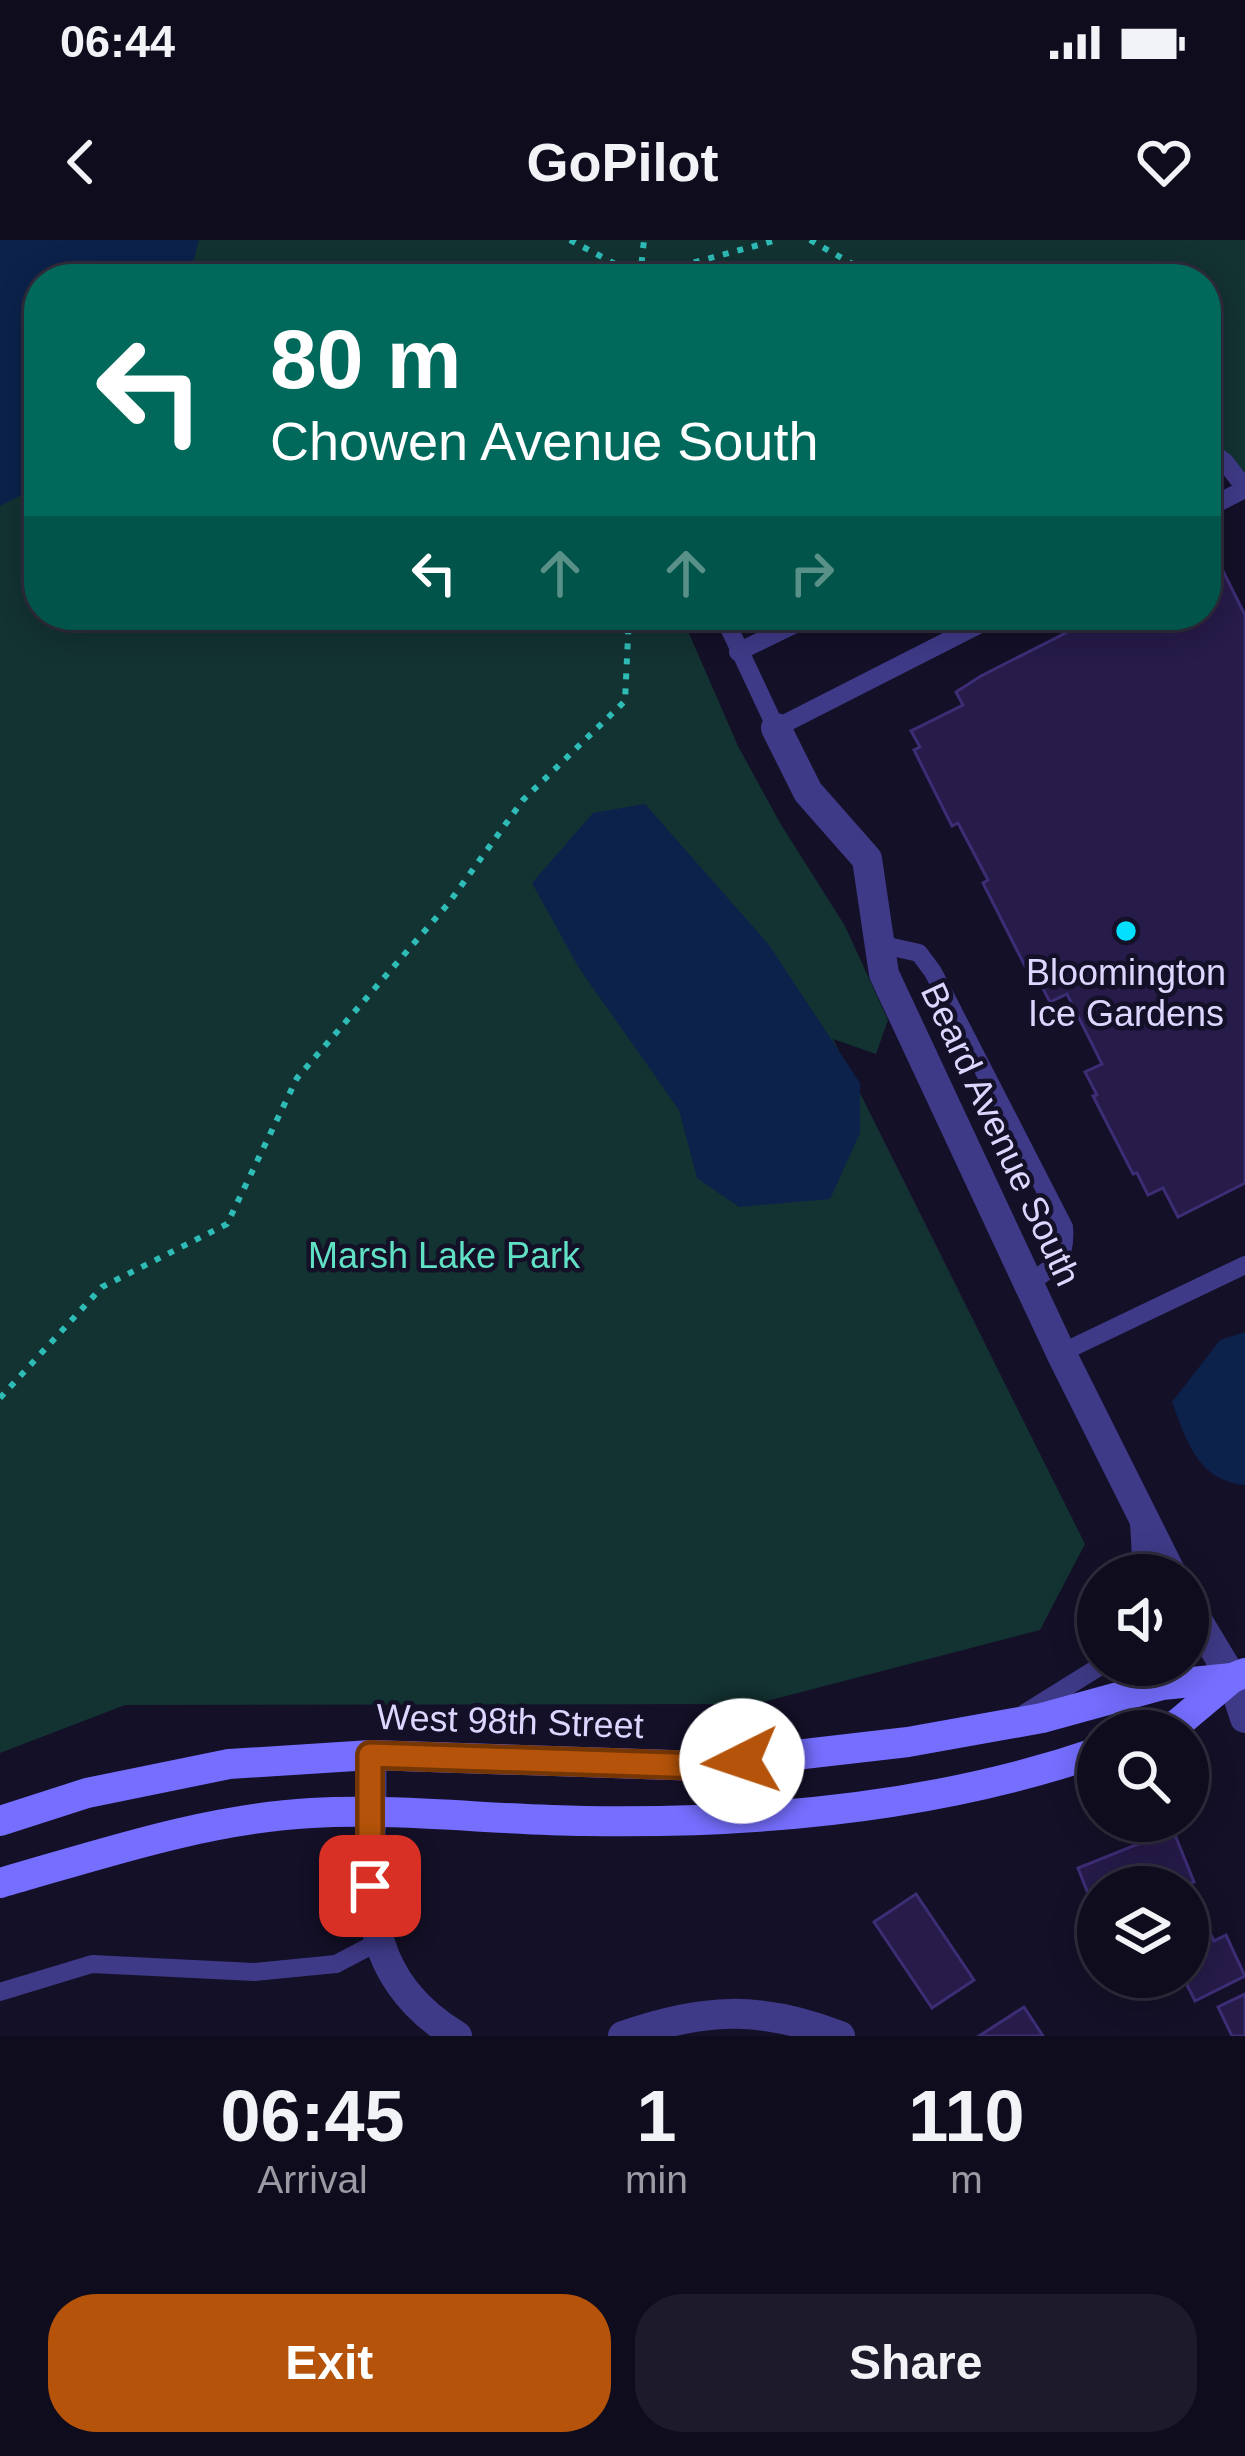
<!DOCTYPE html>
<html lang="en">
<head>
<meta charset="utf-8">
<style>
	body { margin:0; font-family:Arial,sans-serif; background:#1d1a2b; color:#f1f3f6; height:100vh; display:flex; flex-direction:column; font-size:45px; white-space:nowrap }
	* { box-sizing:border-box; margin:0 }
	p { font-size:39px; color:#9b9ba4 }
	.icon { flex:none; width:66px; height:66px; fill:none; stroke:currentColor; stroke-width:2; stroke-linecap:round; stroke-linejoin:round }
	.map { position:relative; height:1796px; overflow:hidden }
	.sheet { display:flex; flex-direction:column; background:#0f0c1e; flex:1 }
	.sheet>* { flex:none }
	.guide { position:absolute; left:24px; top:24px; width:1197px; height:366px; border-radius:48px; box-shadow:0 6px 30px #0003,0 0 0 3px #2f2c3c; background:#00695c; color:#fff; overflow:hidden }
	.controls { position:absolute; left:1077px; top:1314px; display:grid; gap:24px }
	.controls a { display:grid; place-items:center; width:132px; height:132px; border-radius:50%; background:#0f0c1e; box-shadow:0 6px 30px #0003,0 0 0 3px #2f2c3c; font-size:60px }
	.pin { position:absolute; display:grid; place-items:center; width:102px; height:102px; color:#fff; margin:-51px; border-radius:24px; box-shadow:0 6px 18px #0006 }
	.me { position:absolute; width:132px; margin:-66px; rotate:266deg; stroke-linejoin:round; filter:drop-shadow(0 0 9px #0008) }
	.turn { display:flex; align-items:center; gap:42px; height:252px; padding:0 48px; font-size:54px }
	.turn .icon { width:156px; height:156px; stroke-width:2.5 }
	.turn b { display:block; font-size:84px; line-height:102px }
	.lanes { display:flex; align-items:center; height:114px; padding:0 48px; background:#0003; justify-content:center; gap:60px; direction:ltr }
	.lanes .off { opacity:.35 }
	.eta { display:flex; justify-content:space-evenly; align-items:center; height:204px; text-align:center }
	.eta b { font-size:72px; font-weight:700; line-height:84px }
	.primary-button { display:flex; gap:24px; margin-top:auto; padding:24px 48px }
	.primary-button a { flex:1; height:138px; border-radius:48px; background:#b45309; color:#fff; font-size:48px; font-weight:700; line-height:138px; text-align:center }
	.primary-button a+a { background:#1d1a2b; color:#f1f3f6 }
	.status { display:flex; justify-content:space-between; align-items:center; height:84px; padding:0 60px; background:#0f0c1e; direction:ltr }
	.status svg { height:33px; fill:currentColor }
	header { display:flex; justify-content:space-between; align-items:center; height:156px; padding:0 48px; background:#0f0c1e; font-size:54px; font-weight:700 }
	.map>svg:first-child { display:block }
	.green { fill:#133232 }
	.water { fill:#0c224b }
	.building { fill:#261b49; stroke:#3d2d75; stroke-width:3 }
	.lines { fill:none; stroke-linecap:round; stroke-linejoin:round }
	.path { stroke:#2fbbb6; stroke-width:6; stroke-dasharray:6 9; stroke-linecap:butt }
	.lane { stroke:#3f3a87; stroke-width:18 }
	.street { stroke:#3f3a87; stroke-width:30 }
	.secondary { stroke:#756eff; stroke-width:30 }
	.route-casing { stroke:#753606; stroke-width:30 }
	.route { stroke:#b45309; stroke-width:21 }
	.poi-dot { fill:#03e0ff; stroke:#141028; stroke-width:4.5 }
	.labels { text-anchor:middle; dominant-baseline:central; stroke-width:9; stroke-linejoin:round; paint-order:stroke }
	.poi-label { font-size:36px; fill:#dcd7ff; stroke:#141028 }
	.street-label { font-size:36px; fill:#dcd7ff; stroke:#141028 }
	.park-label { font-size:36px; fill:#61e1c4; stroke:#141028 }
</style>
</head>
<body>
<div class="status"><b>06:44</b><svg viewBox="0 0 49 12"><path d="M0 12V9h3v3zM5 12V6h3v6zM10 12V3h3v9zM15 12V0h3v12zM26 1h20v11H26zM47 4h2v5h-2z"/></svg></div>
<header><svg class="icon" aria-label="back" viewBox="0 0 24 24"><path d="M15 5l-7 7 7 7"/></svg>GoPilot<svg class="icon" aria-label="heart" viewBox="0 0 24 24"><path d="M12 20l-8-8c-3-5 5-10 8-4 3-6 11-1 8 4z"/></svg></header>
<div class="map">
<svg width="1245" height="1796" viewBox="0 0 1245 1796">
	<rect width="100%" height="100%" fill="#141028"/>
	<path class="green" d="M 0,0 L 1245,0 L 1245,248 L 1206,208 L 1206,39 L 39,39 L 39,375 L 681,375 L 738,506 L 780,583 L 845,686 L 888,780 L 876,814 L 833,799 L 1085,1304 L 1040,1390 L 755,1464 L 125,1465 L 0,1513 Z"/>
	<g class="water">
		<path d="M 0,0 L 199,0 L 189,39 L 39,39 L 39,246 L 0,266 Z"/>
		<path d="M 645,564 L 769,705 L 860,843 L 860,893 L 830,959 L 739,967 L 697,938 L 679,870 L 579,728 L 532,643 L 593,573 Z"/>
		<path d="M 1245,1092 L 1245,1245 C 1197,1240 1187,1201 1172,1162 L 1220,1100 Z"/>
	</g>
	<g class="building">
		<path d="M 1217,319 L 1245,375 L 1245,943 L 1178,977 L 1163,948 L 1148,955 L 1137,933 L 1133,934 L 1093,856 L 1097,855 L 1085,832 L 1102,824 L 1067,754 L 1050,762 L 1038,739 L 1033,742 L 983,643 L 988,640 L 958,583 L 952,586 L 914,510 L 920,507 L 911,491 L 963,465 L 956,452 L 981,436 L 1101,375 L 1206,375 L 1206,325 Z"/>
		<path d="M 1173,1590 L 1194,1642 L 1182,1647 L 1098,1647 L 1098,1679 L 1078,1628 Z"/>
		<path d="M 916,1654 L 974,1740 L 932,1768 L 874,1682 Z"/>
		<path d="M 1195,1663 L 1214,1701 L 1226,1695 L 1245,1736 L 1195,1761 L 1183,1737 L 1188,1737 L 1188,1667 Z"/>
		<path d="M 1245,1754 L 1245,1796 L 1232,1796 L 1218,1767 Z"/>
		<path d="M 1024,1767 L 1043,1796 L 979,1796 Z"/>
	</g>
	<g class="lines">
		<g class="path">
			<path d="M 570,0 L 640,37 L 777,0"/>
			<path d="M 810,0 L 856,26 L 862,39"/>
			<path d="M 640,38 L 644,0"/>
			<path d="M 0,1158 L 102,1047 L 227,984 L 297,838 L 448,664 L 523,560 L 625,461 L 629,375"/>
		</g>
		<g class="lane">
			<path d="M 1206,208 L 1225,222 L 1245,248"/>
			<path d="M 1206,269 L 1245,249"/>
			<path d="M 723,375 L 776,488 L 998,375"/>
			<path d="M 738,412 L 814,375"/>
			<path d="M 879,704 L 919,713 L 933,732 L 1064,987 C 1067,1020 1053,1027 1028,1044"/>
			<path d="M 1061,1113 L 1245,1025"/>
			<path d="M 1139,1282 L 1142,1335"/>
			<path d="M 1025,1473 L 1102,1425"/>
			<path d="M 0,1752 L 92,1724 L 254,1732 L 336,1724 L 378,1702"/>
		</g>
		<g class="street">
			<path d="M 776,488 L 808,552 L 867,619 L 884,734 L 1061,1113 L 1172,1335"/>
			<path d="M 1188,1365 L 1232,1438 L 1245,1478"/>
			<path d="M 371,1515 C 376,1627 343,1726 457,1796"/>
			<path d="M 623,1796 C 702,1768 760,1765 840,1796"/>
		</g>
		<g class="secondary">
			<path d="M 1159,1491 L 1176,1485 L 1232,1438"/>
			<path d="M 0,1581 L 87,1553 L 229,1524 L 371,1515 L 701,1526 L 908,1502 L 1042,1478 L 1162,1445 L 1232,1438 L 1245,1433"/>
			<path d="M 0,1643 C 102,1614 205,1579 311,1573 C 402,1568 493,1580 585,1581 C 756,1584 935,1568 1098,1512"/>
		</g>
	</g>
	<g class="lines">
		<defs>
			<path id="route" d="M 370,1646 L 370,1515 L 701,1526 L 742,1521"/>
		</defs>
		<use href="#route" class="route-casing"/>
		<use href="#route" class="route"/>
	</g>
	<circle class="poi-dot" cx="1126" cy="691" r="12"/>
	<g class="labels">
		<g class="poi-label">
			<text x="1126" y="732">Bloomington<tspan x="1126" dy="41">Ice Gardens</tspan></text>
		</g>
		<g class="street-label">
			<text transform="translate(1001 894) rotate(65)">Beard Avenue South</text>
			<text transform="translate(510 1481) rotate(2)">West 98th Street</text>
		</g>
		<g class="park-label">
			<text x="444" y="1015">Marsh Lake Park</text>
		</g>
	</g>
</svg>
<div class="controls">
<a><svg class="icon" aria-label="sound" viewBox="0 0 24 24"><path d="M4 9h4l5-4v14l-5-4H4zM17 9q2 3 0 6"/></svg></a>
<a><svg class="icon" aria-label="search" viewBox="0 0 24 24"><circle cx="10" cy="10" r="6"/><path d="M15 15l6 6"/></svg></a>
<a><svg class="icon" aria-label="layers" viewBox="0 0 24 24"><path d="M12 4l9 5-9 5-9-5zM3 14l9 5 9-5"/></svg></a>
</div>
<div class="pin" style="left:370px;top:1646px;background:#d93025"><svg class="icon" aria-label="arrive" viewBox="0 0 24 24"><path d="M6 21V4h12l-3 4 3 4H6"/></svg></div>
<svg class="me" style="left:742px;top:1521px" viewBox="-20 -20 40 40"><circle r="19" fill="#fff"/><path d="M0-13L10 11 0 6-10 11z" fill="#b45309"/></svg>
<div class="guide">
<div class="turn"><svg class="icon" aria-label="left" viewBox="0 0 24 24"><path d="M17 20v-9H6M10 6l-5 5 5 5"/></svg><div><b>80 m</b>Chowen Avenue South</div></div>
<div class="lanes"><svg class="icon" aria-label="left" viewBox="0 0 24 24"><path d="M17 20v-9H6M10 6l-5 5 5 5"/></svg><svg class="icon off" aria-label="ahead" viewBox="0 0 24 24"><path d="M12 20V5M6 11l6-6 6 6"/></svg><svg class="icon off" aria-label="ahead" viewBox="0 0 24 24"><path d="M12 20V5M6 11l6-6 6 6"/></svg><svg class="icon off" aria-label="right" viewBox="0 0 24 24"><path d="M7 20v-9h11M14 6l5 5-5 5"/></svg></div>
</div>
</div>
<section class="sheet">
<div class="eta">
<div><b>06:45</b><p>Arrival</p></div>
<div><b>1</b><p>min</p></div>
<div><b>110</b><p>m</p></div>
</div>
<div class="primary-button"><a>Exit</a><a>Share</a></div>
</section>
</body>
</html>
